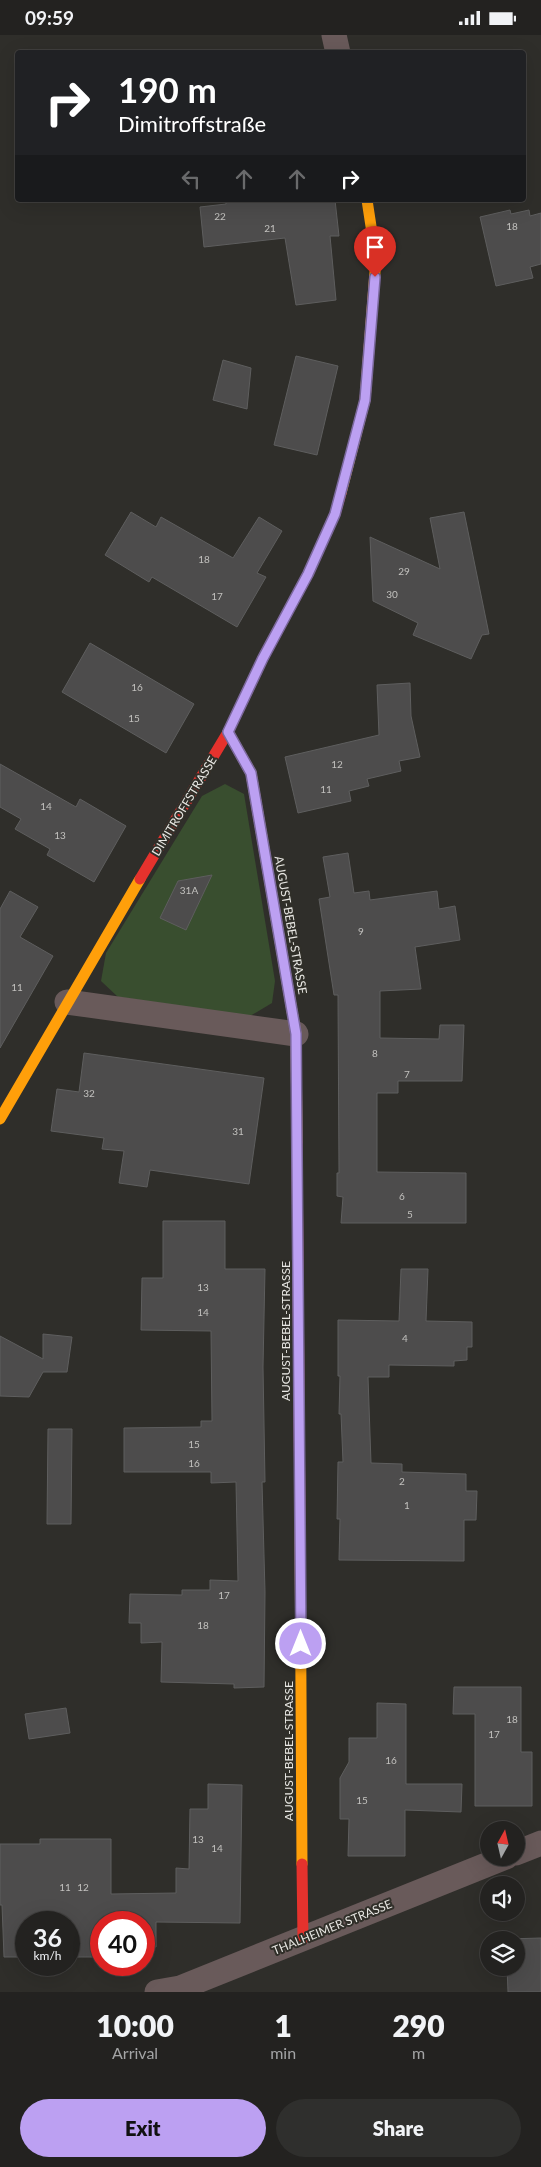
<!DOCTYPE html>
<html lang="en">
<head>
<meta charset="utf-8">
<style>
	body { margin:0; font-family:Lato,sans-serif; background:#2f2f2d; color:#f1f3f6; height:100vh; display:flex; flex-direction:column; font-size:19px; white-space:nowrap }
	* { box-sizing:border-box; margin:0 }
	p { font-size:16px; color:#a3a4a5 }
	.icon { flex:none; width:28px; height:28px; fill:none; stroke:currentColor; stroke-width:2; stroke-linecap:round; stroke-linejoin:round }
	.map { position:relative; height:1957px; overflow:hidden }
	.drawer { display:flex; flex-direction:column; background:#232220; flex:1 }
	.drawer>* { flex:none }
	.guide { position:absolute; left:15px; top:15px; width:511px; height:152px; border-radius:5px; box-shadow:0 5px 20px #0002,0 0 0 1px #403f3e; background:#202124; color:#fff; overflow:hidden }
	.needle { width:32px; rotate:8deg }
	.buttons { position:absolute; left:480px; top:1786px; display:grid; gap:10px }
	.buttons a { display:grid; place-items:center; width:45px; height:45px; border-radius:50%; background:#232220; box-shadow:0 5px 20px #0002,0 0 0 1px #403f3e; font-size:25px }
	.speed { position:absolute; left:15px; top:1876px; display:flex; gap:10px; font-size:25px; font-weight:700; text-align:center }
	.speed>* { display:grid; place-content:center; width:65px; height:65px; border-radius:50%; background:#232220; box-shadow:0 5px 20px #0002,0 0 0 1px #403f3e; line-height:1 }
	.speed small { font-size:12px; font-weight:400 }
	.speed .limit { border:8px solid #d22; background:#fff; color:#111 }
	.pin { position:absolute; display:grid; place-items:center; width:42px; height:42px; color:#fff; margin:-51px -21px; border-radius:50% 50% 50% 0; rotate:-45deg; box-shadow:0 0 5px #0007 }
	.pin .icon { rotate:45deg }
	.me { position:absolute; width:55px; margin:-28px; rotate:0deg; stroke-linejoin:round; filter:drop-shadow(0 0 4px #0008) }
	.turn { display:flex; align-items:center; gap:18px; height:105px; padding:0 20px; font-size:22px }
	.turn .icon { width:65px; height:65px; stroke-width:2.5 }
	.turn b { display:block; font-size:35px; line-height:42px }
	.lanes { display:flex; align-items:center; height:48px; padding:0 20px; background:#0003; justify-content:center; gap:25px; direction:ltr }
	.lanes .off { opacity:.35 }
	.eta { display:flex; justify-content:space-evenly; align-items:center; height:85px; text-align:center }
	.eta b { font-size:30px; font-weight:800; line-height:35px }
	.button { display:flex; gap:10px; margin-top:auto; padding:10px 20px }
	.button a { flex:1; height:58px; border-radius:30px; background:#bca0f2; color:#111; font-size:20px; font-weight:800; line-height:58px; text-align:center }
	.button a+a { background:#2f2f2d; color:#f1f3f6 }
	.status { display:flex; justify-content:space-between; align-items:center; height:35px; padding:0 25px; background:#232220; direction:ltr }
	.status svg { height:14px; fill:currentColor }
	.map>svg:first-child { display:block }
	.green { fill:#394e2f }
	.building { fill:#4d4c4c; stroke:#5e5e5e }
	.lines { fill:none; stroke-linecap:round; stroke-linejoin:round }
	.street { stroke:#695a5a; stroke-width:25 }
	.slow { stroke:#ff9f0a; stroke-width:11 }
	.jam { stroke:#e5322d; stroke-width:11 }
	.route-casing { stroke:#7a689d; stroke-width:12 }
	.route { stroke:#bca0f2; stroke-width:9 }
	.labels { text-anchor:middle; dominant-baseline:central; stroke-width:4; stroke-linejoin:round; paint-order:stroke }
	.number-label { font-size:10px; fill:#c2c1be }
	.street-label { font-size:12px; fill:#e9e8e4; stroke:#302f29 }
</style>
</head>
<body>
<div class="status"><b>09:59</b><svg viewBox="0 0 49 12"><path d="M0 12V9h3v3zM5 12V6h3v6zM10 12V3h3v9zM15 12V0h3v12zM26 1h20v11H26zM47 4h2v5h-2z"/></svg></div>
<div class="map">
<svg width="541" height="1957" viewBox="0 0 541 1957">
	<rect width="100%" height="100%" fill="#2f2e2a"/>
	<path class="green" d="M 225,749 L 244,759 L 275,946 L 272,968 L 250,981 L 118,962 L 101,946 L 106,918 L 202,761 Z"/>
	<g class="building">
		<path d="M 252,165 L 335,165 L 339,201 L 330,201 L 336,265 L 296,270 L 285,203 L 204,212 L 200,172 L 226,169 L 226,167 Z"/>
		<path d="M 510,175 L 511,179 L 529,175 L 530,181 L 541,178 L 541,229 L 530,232 L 533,243 L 496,251 L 480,182 Z"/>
		<path d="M 296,321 L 338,331 L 317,420 L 274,410 Z"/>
		<path d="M 223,325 L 251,333 L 247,374 L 213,365 Z"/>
		<path d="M 131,477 L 156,492 L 161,482 L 233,523 L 259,482 L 282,496 L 257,538 L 266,542 L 237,592 L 152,542 L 149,547 L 105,520 Z"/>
		<path d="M 464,477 L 489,599 L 482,600 L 471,624 L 413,600 L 418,588 L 373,566 L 370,502 L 440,534 L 430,483 Z"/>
		<path d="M 90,608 L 194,669 L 166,718 L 62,657 Z"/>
		<path d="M 410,648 L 411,681 L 420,722 L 399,726 L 401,736 L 367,744 L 369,751 L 349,756 L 351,766 L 298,778 L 285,722 L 379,700 L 377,650 Z"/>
		<path d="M 0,729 L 76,772 L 80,764 L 126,791 L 94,847 L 47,820 L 50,814 L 15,794 L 21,784 L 0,772 Z"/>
		<path d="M 348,818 L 354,858 L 369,856 L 370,865 L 437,856 L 439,874 L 455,871 L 460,905 L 415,912 L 421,954 L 380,956 L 380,1003 L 439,1004 L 440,990 L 464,990 L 462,1046 L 398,1046 L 398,1058 L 377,1058 L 377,1137 L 466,1138 L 466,1188 L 341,1188 L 343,1162 L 337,1161 L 337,1138 L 339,1138 L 338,960 L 334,960 L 319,864 L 330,862 L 323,822 Z"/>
		<path d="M 212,840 L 186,895 L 160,883 L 178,846 Z"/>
		<path d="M 10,856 L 38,872 L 20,902 L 53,921 L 0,1013 L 0,874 Z"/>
		<path d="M 84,1018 L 264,1043 L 249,1149 L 150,1135 L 147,1152 L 119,1148 L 124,1116 L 102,1114 L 104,1103 L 51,1096 L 57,1054 L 79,1057 Z"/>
		<path d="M 163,1186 L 225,1186 L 225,1234 L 265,1234 L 263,1332 L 265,1447 L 262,1447 L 265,1557 L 264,1652 L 234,1653 L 234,1649 L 161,1647 L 162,1607 L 141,1608 L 141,1588 L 129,1588 L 130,1559 L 182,1560 L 182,1555 L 210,1555 L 210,1545 L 238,1546 L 236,1447 L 211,1448 L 211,1437 L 124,1437 L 124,1393 L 201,1392 L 201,1386 L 212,1386 L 211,1296 L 141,1295 L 142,1243 L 163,1243 Z"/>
		<path d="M 401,1234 L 428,1234 L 426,1286 L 472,1287 L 472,1312 L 467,1312 L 467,1325 L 454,1326 L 454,1331 L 389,1330 L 389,1342 L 368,1342 L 371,1428 L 402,1429 L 402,1437 L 466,1439 L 466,1456 L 477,1456 L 476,1485 L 464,1485 L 464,1526 L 339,1525 L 340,1484 L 337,1484 L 338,1427 L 343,1427 L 341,1379 L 339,1379 L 340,1341 L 338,1341 L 338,1285 L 399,1286 Z"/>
		<path d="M 43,1299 L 72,1302 L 67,1337 L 43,1337 L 29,1362 L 0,1361 L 0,1301 L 43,1324 Z"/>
		<path d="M 48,1394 L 72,1394 L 71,1489 L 47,1489 Z"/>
		<path d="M 454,1652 L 521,1652 L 521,1717 L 532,1717 L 532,1771 L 475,1771 L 475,1679 L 453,1679 Z"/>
		<path d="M 377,1668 L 406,1669 L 406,1749 L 462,1749 L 461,1777 L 405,1775 L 405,1821 L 348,1821 L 349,1784 L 340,1784 L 340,1743 L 349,1727 L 349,1703 L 377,1703 Z"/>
		<path d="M 66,1673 L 70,1698 L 29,1704 L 25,1679 Z"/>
		<path d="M 208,1749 L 242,1750 L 240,1888 L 156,1887 L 156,1912 L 144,1912 L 144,1888 L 101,1888 L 101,1922 L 69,1922 L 69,1888 L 26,1888 L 26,1922 L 4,1922 L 2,1870 L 0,1870 L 0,1809 L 40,1809 L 40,1804 L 111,1804 L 111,1859 L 176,1858 L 176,1833 L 189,1834 L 190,1774 L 208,1774 Z"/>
		<path d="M 541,1903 L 541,1957 L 508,1957 L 507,1932 L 516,1932 L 516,1905 L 507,1904 Z"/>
	</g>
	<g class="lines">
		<g class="street">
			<path d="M 334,0 L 338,18"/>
			<path d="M 67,967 L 296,999"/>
			<path d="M 516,1818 L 541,1808"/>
			<path d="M 157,1957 L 180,1953 L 506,1822"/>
		</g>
		<g class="slow">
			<path d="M 341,458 L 365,365 L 376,224 L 367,165"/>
			<path d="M 228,697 L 251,738 L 296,999 L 297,1107"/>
			<path d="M 0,1084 L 140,844"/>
			<path d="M 300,1488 L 302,1829"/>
		</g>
		<g class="jam">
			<path d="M 140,844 L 228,697 L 263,623 L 308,539 L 335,479 L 341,458"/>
			<path d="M 297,1107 L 300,1488"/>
			<path d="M 302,1829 L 303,1904"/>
		</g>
	</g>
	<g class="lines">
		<defs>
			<path id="route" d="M 301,1609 L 296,999 L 251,738 L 228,697 L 263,623 L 308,539 L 335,479 L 365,365 L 375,242"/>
		</defs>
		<use href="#route" class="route-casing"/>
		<use href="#route" class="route"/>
	</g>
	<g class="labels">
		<g class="number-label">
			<text x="220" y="181">22</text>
			<text x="512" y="191">18</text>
			<text x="270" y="193">21</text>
			<text x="204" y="524">18</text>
			<text x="404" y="536">29</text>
			<text x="392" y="559">30</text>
			<text x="217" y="561">17</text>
			<text x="137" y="652">16</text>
			<text x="134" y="683">15</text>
			<text x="337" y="729">12</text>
			<text x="326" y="754">11</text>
			<text x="46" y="771">14</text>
			<text x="60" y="800">13</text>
			<text x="189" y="855">31A</text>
			<text x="361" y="896">9</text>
			<text x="17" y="952">11</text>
			<text x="375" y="1018">8</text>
			<text x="407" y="1039">7</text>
			<text x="89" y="1058">32</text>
			<text x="238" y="1096">31</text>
			<text x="402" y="1161">6</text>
			<text x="410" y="1179">5</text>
			<text x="203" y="1252">13</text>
			<text x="203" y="1277">14</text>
			<text x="405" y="1303">4</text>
			<text x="194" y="1409">15</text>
			<text x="194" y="1428">16</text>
			<text x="402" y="1446">2</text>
			<text x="407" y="1470">1</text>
			<text x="224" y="1560">17</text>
			<text x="203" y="1590">18</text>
			<text x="512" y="1684">18</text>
			<text x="494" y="1699">17</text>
			<text x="391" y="1725">16</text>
			<text x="362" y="1765">15</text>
			<text x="198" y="1804">13</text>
			<text x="217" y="1813">14</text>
			<text x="65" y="1852">11</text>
			<text x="83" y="1852">12</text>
		</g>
		<g class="street-label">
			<text transform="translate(184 771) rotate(-59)">DIMITROFFSTRASSE</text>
			<text transform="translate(291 890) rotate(80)">AUGUST-BEBEL-STRASSE</text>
			<text transform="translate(285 1296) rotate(-90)">AUGUST-BEBEL-STRASSE</text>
			<text transform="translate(288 1716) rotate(-90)">AUGUST-BEBEL-STRASSE</text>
			<text transform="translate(332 1892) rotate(-22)">THALHEIMER STRASSE</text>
		</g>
	</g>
</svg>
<div class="buttons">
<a><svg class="needle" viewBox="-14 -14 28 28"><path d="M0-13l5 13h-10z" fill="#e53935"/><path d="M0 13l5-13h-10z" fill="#a3a4a5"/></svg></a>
<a><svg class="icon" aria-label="sound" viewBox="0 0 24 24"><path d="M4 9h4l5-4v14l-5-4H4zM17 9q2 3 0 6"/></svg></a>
<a><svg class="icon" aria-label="layers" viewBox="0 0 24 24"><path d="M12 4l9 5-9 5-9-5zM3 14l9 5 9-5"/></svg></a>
</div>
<div class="speed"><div>36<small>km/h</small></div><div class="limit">40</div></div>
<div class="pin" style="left:375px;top:242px;background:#d93025"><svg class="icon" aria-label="arrive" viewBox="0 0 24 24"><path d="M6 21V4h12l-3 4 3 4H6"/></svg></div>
<svg class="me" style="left:301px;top:1609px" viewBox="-20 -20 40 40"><circle r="17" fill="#bca0f2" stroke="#fff" stroke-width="3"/><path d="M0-11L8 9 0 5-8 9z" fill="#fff"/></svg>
<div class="guide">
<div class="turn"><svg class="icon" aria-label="right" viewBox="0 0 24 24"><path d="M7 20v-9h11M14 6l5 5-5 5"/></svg><div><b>190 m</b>Dimitroffstraße</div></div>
<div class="lanes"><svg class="icon off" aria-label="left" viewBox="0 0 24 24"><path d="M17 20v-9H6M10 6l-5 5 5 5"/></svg><svg class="icon off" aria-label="ahead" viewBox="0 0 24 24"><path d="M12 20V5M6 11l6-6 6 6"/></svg><svg class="icon off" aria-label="ahead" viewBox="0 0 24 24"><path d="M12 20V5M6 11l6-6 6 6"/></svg><svg class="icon" aria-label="right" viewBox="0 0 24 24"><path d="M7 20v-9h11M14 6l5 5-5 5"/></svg></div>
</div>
</div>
<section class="drawer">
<div class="eta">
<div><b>10:00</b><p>Arrival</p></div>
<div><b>1</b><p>min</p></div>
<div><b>290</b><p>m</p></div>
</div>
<div class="button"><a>Exit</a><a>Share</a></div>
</section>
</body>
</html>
